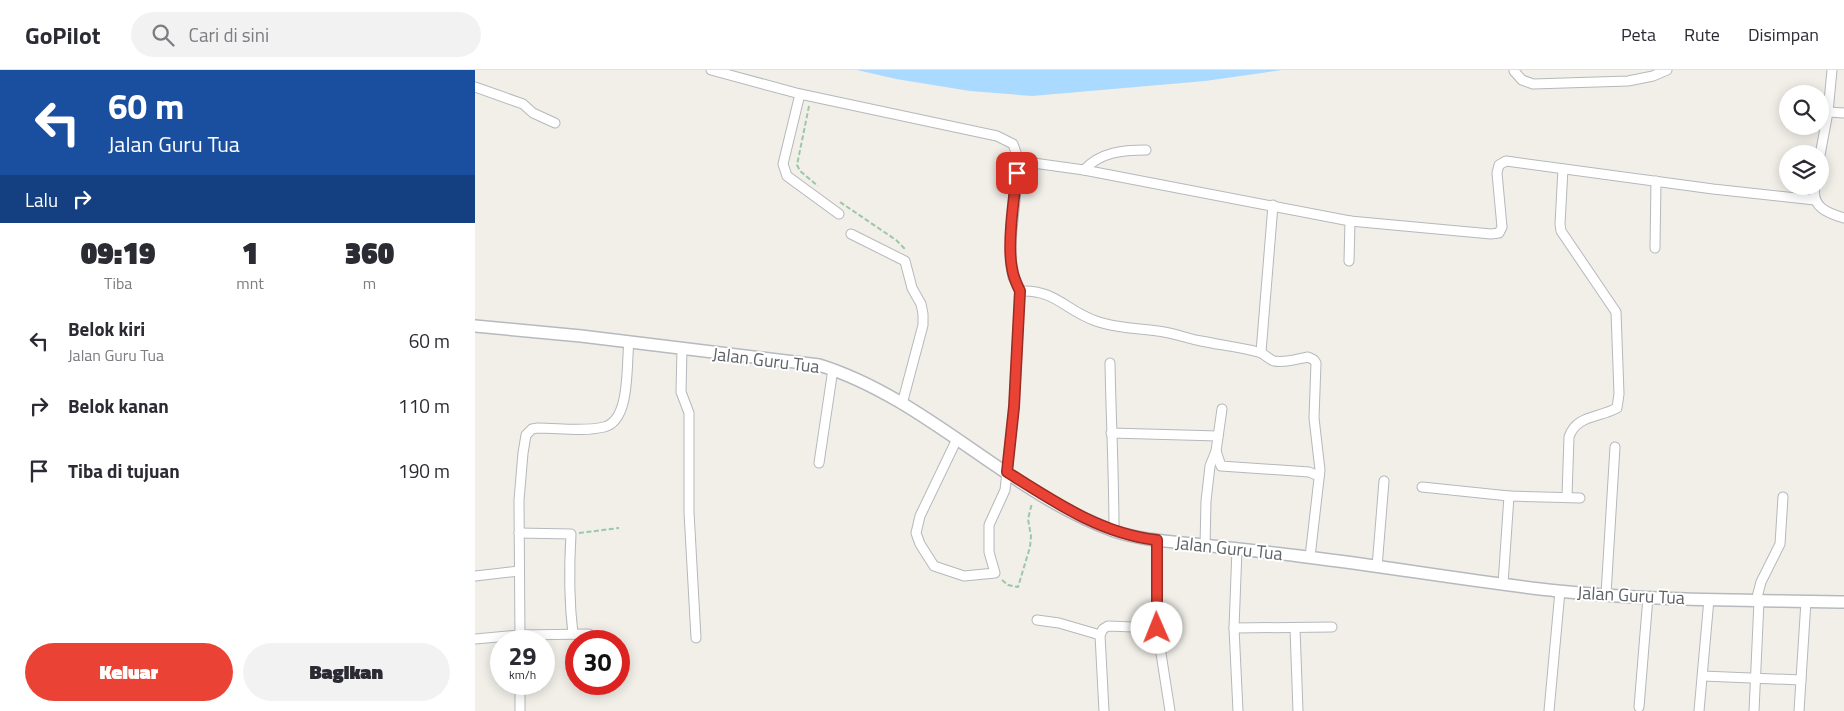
<!DOCTYPE html>
<html lang="id">
<head>
<meta charset="utf-8">
<style>
	body { margin:0; font-family:"Titillium Web",sans-serif; background:#f2f2f3; color:#2b2b33; height:100vh; display:flex; flex-direction:column; font-size:19px; white-space:nowrap }
	* { box-sizing:border-box; margin:0 }
	p { font-size:16px; color:#7c7c81 }
	.icon { flex:none; width:28px; height:28px; fill:none; stroke:currentColor; stroke-width:2; stroke-linecap:round; stroke-linejoin:round }
	.map { position:relative; flex:1; overflow:hidden }
	.panel { display:flex; flex-direction:column; background:#fff; width:475px }
	.panel>* { flex:none }
	.guide { background:#1a4fa0; color:#fff; overflow:hidden }
	.fabs { position:absolute; left:1304px; top:15px; display:grid; gap:10px }
	.fabs a { display:grid; place-items:center; width:50px; height:50px; border-radius:50%; background:#fff; box-shadow:0 2px 12px #0003; font-size:25px }
	.speed { position:absolute; left:15px; top:560px; display:flex; gap:10px; font-size:25px; font-weight:700; text-align:center }
	.speed>* { display:grid; place-content:center; width:65px; height:65px; border-radius:50%; background:#fff; box-shadow:0 2px 12px #0003; line-height:1 }
	.speed small { font-size:12px; font-weight:400 }
	.speed .limit { border:8px solid #d22; background:#fff; color:#111 }
	.pin { position:absolute; display:grid; place-items:center; width:42px; height:42px; color:#fff; margin:-21px; border-radius:10px; box-shadow:0 2px 8px #0006 }
	.me { position:absolute; width:55px; margin:-28px; rotate:359deg; stroke-linejoin:round; filter:drop-shadow(0 0 4px #0008) }
	.turn { display:flex; align-items:center; gap:18px; height:105px; padding:0 25px; font-size:22px }
	.turn .icon { width:65px; height:65px; stroke-width:2.5 }
	.turn b { display:block; font-size:35px; line-height:42px }
	.then { display:flex; align-items:center; height:48px; padding:0 25px; background:#0003; gap:10px; font-size:19px }
	.eta { display:flex; justify-content:space-evenly; align-items:center; height:85px; text-align:center }
	.eta b { font-size:30px; font-weight:800; line-height:35px }
	.button { display:flex; gap:10px; margin-top:auto; padding:10px 25px }
	.button a { flex:1; height:58px; border-radius:30px; background:#ea4335; color:#fff; font-size:20px; font-weight:800; line-height:58px; text-align:center }
	.button a+a { background:#f2f2f3; color:#2b2b33 }
	ul { padding:0; list-style:none }
	li { display:flex; align-items:center; gap:15px; height:65px; padding:0 25px }
	li div { flex:1 }
	li b { display:block; font-size:19px }
	li em { font-style:normal }
	header { display:flex; align-items:center; gap:30px; box-sizing:border-box; height:70px; padding:0 25px; background:#fff; border-bottom:1px solid #e1e1e2 }
	header strong { font-size:24px }
	nav { display:flex; gap:28px; margin-inline-start:auto; font-size:18px }
	.search { width:350px; height:45px; background:#f2f2f3; display:flex; align-items:center; gap:12px; box-sizing:border-box; padding:0 18px; border-radius:28px; color:#7c7c81; font-size:19px }
	main { display:flex; flex:1; min-height:0 }
	.map>svg:first-child { display:block }
	.water { fill:#aadaff }
	.lines { fill:none; stroke-linecap:round; stroke-linejoin:round }
	.minor-casing { stroke:#b5b8bc; stroke-width:11 }
	.secondary-casing { stroke:#b6babf; stroke-width:14 }
	.path { stroke:#9cc7a9; stroke-width:2; stroke-dasharray:5 2.5; stroke-linecap:butt }
	.minor { stroke:#fff; stroke-width:9 }
	.secondary { stroke:#fff; stroke-width:11 }
	.route-casing { stroke:#982c22; stroke-width:12 }
	.route { stroke:#ea4335; stroke-width:9 }
	.labels { text-anchor:middle; dominant-baseline:central; stroke-width:4; stroke-linejoin:round; paint-order:stroke }
	.street-label { font-size:18px; fill:#5f6368; stroke:#fff }
</style>
</head>
<body>
<header>
<strong>GoPilot</strong>
<div class="search"><svg class="icon" aria-label="search" viewBox="0 0 24 24"><circle cx="10" cy="10" r="6"/><path d="M15 15l6 6"/></svg>Cari di sini</div>
<nav><a>Peta</a><a>Rute</a><a>Disimpan</a></nav>
</header>
<main>
<section class="panel">
<div class="guide">
<div class="turn"><svg class="icon" aria-label="left" viewBox="0 0 24 24"><path d="M17 20v-9H6M10 6l-5 5 5 5"/></svg><div><b>60 m</b>Jalan Guru Tua</div></div>
<div class="then">Lalu<svg class="icon" aria-label="right" viewBox="0 0 24 24"><path d="M7 20v-9h11M14 6l5 5-5 5"/></svg></div>
</div>
<div class="eta">
<div><b>09:19</b><p>Tiba</p></div>
<div><b>1</b><p>mnt</p></div>
<div><b>360</b><p>m</p></div>
</div>
<ul>
<li><svg class="icon" aria-label="left" viewBox="0 0 24 24"><path d="M17 20v-9H6M10 6l-5 5 5 5"/></svg><div><b>Belok kiri</b><p>Jalan Guru Tua</p></div><em>60 m</em></li>
<li><svg class="icon" aria-label="right" viewBox="0 0 24 24"><path d="M7 20v-9h11M14 6l5 5-5 5"/></svg><div><b>Belok kanan</b></div><em>110 m</em></li>
<li><svg class="icon" aria-label="arrive" viewBox="0 0 24 24"><path d="M6 21V4h12l-3 4 3 4H6"/></svg><div><b>Tiba di tujuan</b></div><em>190 m</em></li>
</ul>
<div class="button"><a>Keluar</a><a>Bagikan</a></div>
</section>
<div class="map">
<svg width="1369" height="641" viewBox="0 0 1369 641">
	<rect width="100%" height="100%" fill="#f1efe8"/>
	<path class="water" d="M 382,0 L 807,0 L 730,11 L 557,26 L 495,21 L 421,9 Z"/>
	<g class="lines">
		<defs>
			<g id="minor">
				<path d="M 236,0 L 325,24 L 522,66 L 538,74 L 544,91 L 536,170 L 536,196 L 538,207 L 545,221 L 539,337 L 530,420 L 514,455 L 514,482 L 520,503 L 489,506 L 459,496 L 445,474 L 441,463 L 445,446 L 482,369"/>
				<path d="M 1039,1 L 1047,10 L 1058,14 L 1153,11 L 1178,6 L 1192,0"/>
				<path d="M 0,17 L 48,34 L 58,43 L 80,53"/>
				<path d="M 325,24 L 308,94 L 312,106 L 364,144"/>
				<path d="M 1353,42 L 1369,43"/>
				<path d="M 1345,85 L 1353,42 L 1357,0"/>
				<path d="M 544,91 L 609,100 C 625,82 648,80 671,80"/>
				<path d="M 1088,99 L 1085,154 L 1086,161 L 1141,242 L 1144,324 L 1142,338 C 1124,348 1101,345 1094,367 L 1092,426"/>
				<path d="M 609,100 L 875,151 L 874,191"/>
				<path d="M 1340,116 C 1336,137 1352,143 1369,148"/>
				<path d="M 875,151 L 1016,164 L 1024,163 L 1027,157 L 1022,103 L 1024,95 L 1031,91 L 1238,119 L 1340,130"/>
				<path d="M 376,164 L 430,191 L 437,218 L 446,234 L 448,244 L 448,255 L 427,334"/>
				<path d="M 1180,178 L 1181,111"/>
				<path d="M 545,221 C 580,219 591,241 621,251 C 643,259 666,258 689,262 C 702,264 714,269 726,271 C 745,275 764,277 783,282 C 789,283 793,289 799,291 C 811,293 822,289 833,287 L 839,290 L 841,293 L 839,348 L 845,400 L 835,487"/>
				<path d="M 207,279 L 206,322 L 214,343 L 214,442 L 221,568"/>
				<path d="M 786,282 L 798,135"/>
				<path d="M 635,293 C 636,349 639,405 639,461"/>
				<path d="M 636,363 L 743,366"/>
				<path d="M 741,381 L 746,396 L 834,402 L 844,406"/>
				<path d="M 344,393 L 358,299"/>
				<path d="M 947,417 L 1034,426"/>
				<path d="M 44,463 L 96,464 C 94,497 94,531 98,564"/>
				<path d="M 682,470 L 682,558 L 695,641"/>
				<path d="M 730,476 L 731,431 L 735,396 L 741,381 L 747,339"/>
				<path d="M 762,479 L 759,558 L 763,641"/>
				<path d="M 902,497 L 909,411"/>
				<path d="M 0,506 L 44,501"/>
				<path d="M 1028,514 L 1034,426 L 1105,428"/>
				<path d="M 1131,524 L 1140,377"/>
				<path d="M 1281,531 L 1286,512 L 1305,474 L 1308,427"/>
				<path d="M 562,550 L 584,553 L 625,565"/>
				<path d="M 759,558 L 857,557"/>
				<path d="M 820,559 L 823,641"/>
				<path d="M 0,569 L 45,565 L 114,564"/>
				<path d="M 45,571 L 44,430 L 48,383 L 51,365 L 57,359 L 63,358 C 84,358 108,362 129,357 C 156,351 151,294 154,272"/>
				<path d="M 1228,606 L 1326,610"/>
				<path d="M 45,614 L 45,641"/>
				<path d="M 1164,637 L 1173,527"/>
				<path d="M 629,641 L 625,565 L 628,559 L 633,556 L 682,558"/>
				<path d="M 1074,641 L 1085,521"/>
				<path d="M 1224,641 L 1234,529"/>
				<path d="M 1279,641 L 1284,531"/>
				<path d="M 1324,641 L 1331,531"/>
			</g>
			<path id="secondary" d="M 0,256 L 106,266 L 344,295 C 451,328 534,423 639,461 C 665,470 692,471 719,474 C 756,478 794,482 832,487 C 915,497 999,512 1083,521 C 1178,531 1274,530 1369,532"/>
		</defs>
		<use href="#minor" class="minor-casing"/>
		<use href="#secondary" class="secondary-casing"/>
		<g class="path">
			<path d="M 334,36 L 322,95 L 325,101 L 343,116"/>
			<path d="M 365,132 L 421,170 L 430,179"/>
			<path d="M 104,463 L 144,458"/>
			<path d="M 527,510 L 533,515 L 543,517 L 555,477 L 556,466 L 553,449 L 557,433"/>
		</g>
		<use href="#minor" class="minor"/>
		<use href="#secondary" class="secondary"/>
	</g>
	<g class="lines">
		<defs>
			<path id="route" d="M 542,103 C 539,127 532,175 537,198 C 538,206 541,213 545,221 L 539,337 L 532,402 C 578,431 626,464 682,470 L 682,558"/>
		</defs>
		<use href="#route" class="route-casing"/>
		<use href="#route" class="route"/>
	</g>
	<g class="labels">
		<g class="street-label">
			<text transform="translate(291 290) rotate(7)">Jalan Guru Tua</text>
			<text transform="translate(754 478) rotate(6)">Jalan Guru Tua</text>
			<text transform="translate(1156 525) rotate(3)">Jalan Guru Tua</text>
		</g>
	</g>
</svg>
<div class="fabs">
<a><svg class="icon" aria-label="search" viewBox="0 0 24 24"><circle cx="10" cy="10" r="6"/><path d="M15 15l6 6"/></svg></a>
<a><svg class="icon" aria-label="layers" viewBox="0 0 24 24"><path d="M12 4l9 5-9 5-9-5zM3 14l9 5 9-5"/></svg></a>
</div>
<div class="speed"><div>29<small>km/h</small></div><div class="limit">30</div></div>
<div class="pin" style="left:542px;top:103px;background:#d93025"><svg class="icon" aria-label="arrive" viewBox="0 0 24 24"><path d="M6 21V4h12l-3 4 3 4H6"/></svg></div>
<svg class="me" style="left:682px;top:558px" viewBox="-20 -20 40 40"><circle r="19" fill="#fff"/><path d="M0-13L10 11 0 6-10 11z" fill="#ea4335"/></svg>
</div>
</main>
</body>
</html>
